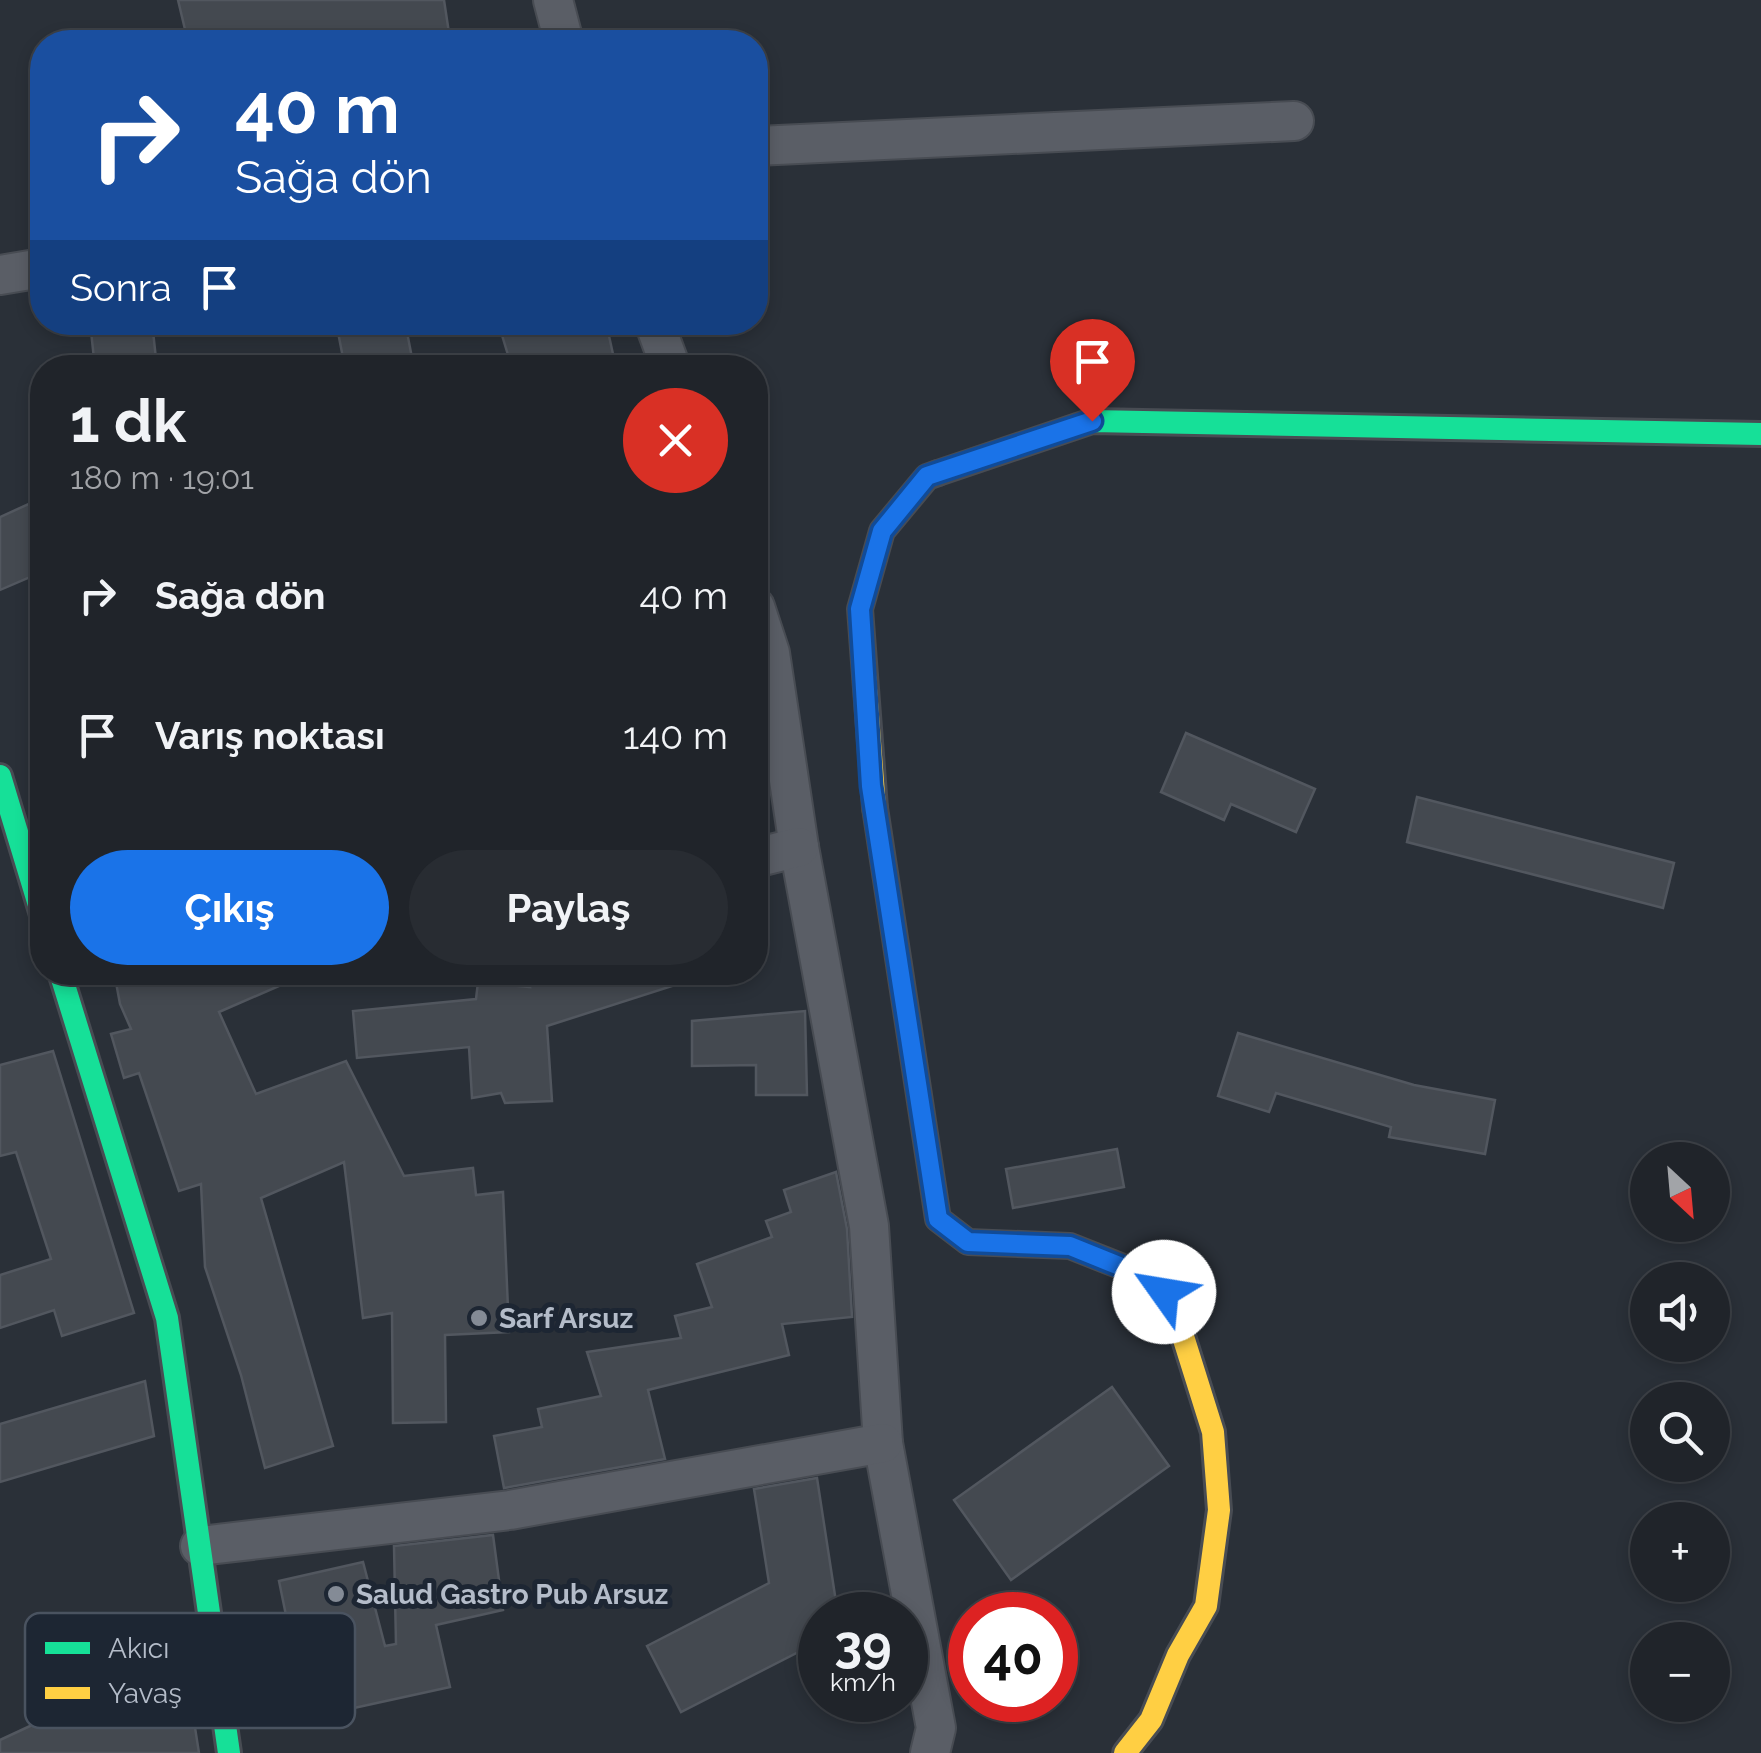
<!DOCTYPE html>
<html lang="tr">
<head>
<meta charset="utf-8">
<style>
	body { margin:0; font-family:Raleway,sans-serif; background:#282c32; color:#f1f3f6; height:100vh; display:flex; flex-direction:column; font-size:38px; white-space:nowrap }
	* { box-sizing:border-box; margin:0 }
	p { font-size:32px; color:#a2a4a8 }
	.icon { flex:none; width:55px; height:55px; fill:none; stroke:currentColor; stroke-width:2; stroke-linecap:round; stroke-linejoin:round }
	.map { position:relative; flex:1; overflow:hidden }
	.sheet { position:absolute; left:30px; top:355px; width:738px; height:630px; display:flex; flex-direction:column; background:#20242a; border-radius:40px; box-shadow:0 5px 15px #0003,0 0 0 2px #3d4147 }
	.sheet>* { flex:none }
	.top-card { position:absolute; left:30px; top:30px; width:738px; height:305px; border-radius:40px; box-shadow:0 5px 15px #0003,0 0 0 2px #3d4147; background:#1a4fa0; color:#fff; overflow:hidden }
	.needle { width:65px; rotate:154deg }
	.fabs { position:absolute; left:1630px; top:1142px; display:grid; gap:20px }
	.fabs a { display:grid; place-items:center; width:100px; height:100px; border-radius:50%; background:#20242a; box-shadow:0 5px 15px #0003,0 0 0 2px #3d4147; font-size:50px }
	.speed { position:absolute; left:798px; top:1592px; display:flex; gap:20px; font-size:50px; font-weight:700; text-align:center }
	.speed>* { display:grid; place-content:center; width:130px; height:130px; border-radius:50%; background:#20242a; box-shadow:0 5px 15px #0003,0 0 0 2px #3d4147; line-height:1 }
	.speed small { font-size:25px; font-weight:400 }
	.speed .limit { border:15px solid #d22; background:#fff; color:#111 }
	.pin { position:absolute; display:grid; place-items:center; width:85px; height:85px; color:#fff; margin:-102px -42px; border-radius:50% 50% 50% 0; rotate:-45deg; box-shadow:0 0 10px #0007 }
	.pin .icon { rotate:45deg }
	.me { position:absolute; width:110px; margin:-55px; rotate:302deg; stroke-linejoin:round; filter:drop-shadow(0 0 8px #0008) }
	.turn { display:flex; align-items:center; gap:35px; height:210px; padding:0 40px; font-size:45px }
	.turn .icon { width:130px; height:130px; stroke-width:2.5 }
	.turn b { display:block; font-size:70px; line-height:85px }
	.then { display:flex; align-items:center; height:95px; padding:0 40px; background:#0003; gap:20px; font-size:38px }
	.round { display:grid; place-items:center; flex:none; width:105px; height:105px; border-radius:52px; background:#282c32 }
	.summary { display:flex; align-items:center; justify-content:space-between; height:170px; padding:0 40px }
	h1 { font-size:60px; font-weight:700; line-height:75px }
	.action { display:flex; gap:20px; margin-top:auto; padding:20px 40px }
	.action a { flex:1; height:115px; border-radius:60px; background:#1a73e8; color:#fff; font-size:40px; font-weight:700; line-height:115px; text-align:center }
	.action a+a { background:#282c32; color:#f1f3f6 }
	ul { padding:0; list-style:none }
	li { display:flex; align-items:center; gap:30px; height:140px; padding:0 40px }
	li div { flex:1 }
	li b { display:block; font-size:38px }
	li em { font-style:normal }
	.map>svg:first-child { display:block }
	.building { fill:#444950; stroke:#52575f; stroke-width:2.5 }
	.lines { fill:none; stroke-linecap:round; stroke-linejoin:round }
	.street-casing { stroke:#484c53; stroke-width:42 }
	.fast-casing { stroke:#484c53; stroke-width:28 }
	.slow-casing { stroke:#484c53; stroke-width:28 }
	.street { stroke:#5a5e66; stroke-width:38 }
	.fast { stroke:#16e098; stroke-width:22 }
	.slow { stroke:#ffcf43; stroke-width:22 }
	.route-casing { stroke:#114b97; stroke-width:25 }
	.route { stroke:#1a73e8; stroke-width:18 }
	.poi-dot { fill:#848b96; stroke:#1d2633; stroke-width:4 }
	.labels { text-anchor:middle; dominant-baseline:central; stroke-width:10; stroke-linejoin:round; paint-order:stroke }
	.poi-label { font-size:28px; font-weight:bold; fill:#b4bcc9; stroke:#1d2633; text-anchor:start }
	.key { fill:#1d2633; stroke:#4a5360; stroke-width:2.5 }
	.key-label { font-size:28px; fill:#b4bcc9 }
</style>
</head>
<body>
<div class="map">
<svg width="1761" height="1753" viewBox="0 0 1761 1753">
	<rect width="100%" height="100%" fill="#2a3038"/>
	<g class="building">
		<path d="M 178,0 L 444,0 L 449,33 L 390,42 L 307,42 L 305,36 L 265,42 L 188,42 Z"/>
		<path d="M 90,322 L 152,322 L 157,368 L 95,368 Z"/>
		<path d="M 336,322 L 405,322 L 414,368 L 345,368 Z"/>
		<path d="M 498,322 L 606,322 L 616,368 L 512,368 Z"/>
		<path d="M 42,498 L 42,572 L 0,590 L 0,517 Z"/>
		<path d="M 1186,733 L 1315,789 L 1296,832 L 1231,804 L 1224,820 L 1161,792 Z"/>
		<path d="M 1417,797 L 1674,863 L 1663,908 L 1407,842 Z"/>
		<path d="M 114,972 L 311,972 L 219,1012 L 256,1094 L 346,1061 L 404,1176 L 473,1168 L 476,1195 L 503,1192 L 509,1332 L 445,1335 L 446,1422 L 393,1423 L 392,1313 L 363,1318 L 344,1162 L 261,1198 L 333,1446 L 265,1468 L 241,1375 L 205,1267 L 201,1184 L 179,1191 L 139,1073 L 124,1078 L 111,1034 L 131,1029 L 120,1004 Z"/>
		<path d="M 526,972 L 689,972 L 691,980 L 547,1026 L 552,1101 L 505,1103 L 501,1093 L 472,1098 L 469,1047 L 357,1058 L 353,1011 L 476,999 L 478,982 L 530,987 Z"/>
		<path d="M 805,1011 L 807,1095 L 756,1095 L 756,1065 L 692,1066 L 692,1021 Z"/>
		<path d="M 1238,1033 L 1414,1085 L 1495,1100 L 1485,1154 L 1389,1137 L 1391,1127 L 1276,1093 L 1269,1112 L 1218,1096 Z"/>
		<path d="M 53,1051 L 134,1313 L 62,1336 L 54,1310 L 0,1328 L 0,1275 L 51,1259 L 16,1152 L 0,1156 L 0,1065 Z"/>
		<path d="M 1117,1149 L 1124,1187 L 1013,1208 L 1006,1169 Z"/>
		<path d="M 836,1172 L 847,1229 L 852,1317 L 782,1324 L 789,1355 L 648,1390 L 665,1459 L 504,1488 L 494,1436 L 542,1427 L 538,1409 L 601,1396 L 587,1352 L 681,1338 L 675,1316 L 712,1307 L 697,1264 L 772,1237 L 766,1221 L 791,1212 L 784,1190 Z"/>
		<path d="M 145,1381 L 154,1436 L 0,1482 L 0,1424 Z"/>
		<path d="M 1112,1387 L 1169,1466 L 1011,1580 L 954,1500 Z"/>
		<path d="M 817,1478 L 838,1615 L 820,1615 L 820,1641 L 681,1712 L 647,1646 L 769,1583 L 754,1489 Z"/>
		<path d="M 493,1535 L 503,1610 L 436,1625 L 450,1687 L 354,1708 L 338,1619 L 289,1630 L 279,1581 L 363,1562 L 385,1646 L 396,1644 L 394,1546 Z"/>
		<path d="M 172,1660 L 191,1702 L 199,1753 L 0,1753 L 0,1740 Z"/>
	</g>
	<g class="lines">
		<defs>
			<g id="street">
				<path d="M 553,0 L 564,42"/>
				<path d="M 755,146 L 1294,121"/>
				<path d="M 0,275 L 42,268"/>
				<path d="M 654,322 L 671,368"/>
				<path d="M 755,607 L 770,653 L 799,847 L 869,1226 L 883,1443 L 936,1728 L 930,1753"/>
				<path d="M 755,858 L 799,847"/>
				<path d="M 200,1546 L 510,1510 L 883,1443"/>
			</g>
			<g id="fast">
				<path d="M 938,473 L 1092,421 L 1761,434"/>
				<path d="M 0,776 L 42,915"/>
				<path d="M 875,808 L 938,1219 L 968,1242 L 1070,1246 L 1123,1267 L 1164,1293 L 1181,1330"/>
				<path d="M 60,972 L 167,1318 L 229,1753"/>
			</g>
			<g id="slow">
				<path d="M 875,808 L 860,609 L 882,531 L 927,477 L 938,473"/>
				<path d="M 1125,1753 L 1151,1720 L 1178,1655 L 1206,1606 L 1219,1510 L 1213,1432 L 1181,1330"/>
			</g>
		</defs>
		<use href="#street" class="street-casing"/>
		<use href="#fast" class="fast-casing"/>
		<use href="#slow" class="slow-casing"/>
		<use href="#street" class="street"/>
		<use href="#fast" class="fast"/>
		<use href="#slow" class="slow"/>
	</g>
	<g class="lines">
		<defs>
			<path id="route" d="M 1092,421 L 927,476 L 882,531 L 860,609 L 871,786 L 938,1219 L 968,1242 L 1070,1246 L 1122,1267 L 1164,1292"/>
		</defs>
		<use href="#route" class="route-casing"/>
		<use href="#route" class="route"/>
	</g>
	<g class="poi-dot">
		<circle cx="479" cy="1318" r="10"/>
		<circle cx="336" cy="1594" r="10"/>
	</g>
	<g class="labels">
		<g class="poi-label">
			<text x="499" y="1318">Sarf Arsuz</text>
			<text x="356" y="1594">Salud Gastro Pub Arsuz</text>
		</g>
	</g>
	<rect x="25" y="1613" width="330" height="115" rx="15" class="key"/>
	<rect x="45" y="1642" width="45" height="12" fill="#16e098"/>
	<rect x="45" y="1687" width="45" height="12" fill="#ffcf43"/>
	<g class="key-label">
		<text x="108" y="1658">Akıcı</text>
		<text x="108" y="1703">Yavaş</text>
	</g>
</svg>
<div class="fabs">
<a><svg class="needle" viewBox="-14 -14 28 28"><path d="M0-13l5 13h-10z" fill="#e53935"/><path d="M0 13l5-13h-10z" fill="#a2a4a8"/></svg></a>
<a><svg class="icon" aria-label="sound" viewBox="0 0 24 24"><path d="M4 9h4l5-4v14l-5-4H4zM17 9q2 3 0 6"/></svg></a>
<a><svg class="icon" aria-label="search" viewBox="0 0 24 24"><circle cx="10" cy="10" r="6"/><path d="M15 15l6 6"/></svg></a>
<a>+</a>
<a>−</a>
</div>
<div class="speed"><div>39<small>km/h</small></div><div class="limit">40</div></div>
<div class="pin" style="left:1092px;top:421px;background:#d93025"><svg class="icon" aria-label="arrive" viewBox="0 0 24 24"><path d="M6 21V4h12l-3 4 3 4H6"/></svg></div>
<svg class="me" style="left:1164px;top:1292px" viewBox="-20 -20 40 40"><circle r="19" fill="#fff"/><path d="M0-13L10 11 0 6-10 11z" fill="#1a73e8"/></svg>
<div class="top-card">
<div class="turn"><svg class="icon" aria-label="right" viewBox="0 0 24 24"><path d="M7 20v-9h11M14 6l5 5-5 5"/></svg><div><b>40 m</b>Sağa dön</div></div>
<div class="then">Sonra<svg class="icon" aria-label="arrive" viewBox="0 0 24 24"><path d="M6 21V4h12l-3 4 3 4H6"/></svg></div>
</div>
<section class="sheet">
<div class="summary"><div><h1>1 dk</h1><p>180 m · 19:01</p></div><a class="round" style="background:#d93025;color:#fff"><svg class="icon" aria-label="close" viewBox="0 0 24 24"><path d="M6 6l12 12M18 6L6 18"/></svg></a></div>
<ul>
<li><svg class="icon" aria-label="right" viewBox="0 0 24 24"><path d="M7 20v-9h11M14 6l5 5-5 5"/></svg><div><b>Sağa dön</b></div><em>40 m</em></li>
<li><svg class="icon" aria-label="arrive" viewBox="0 0 24 24"><path d="M6 21V4h12l-3 4 3 4H6"/></svg><div><b>Varış noktası</b></div><em>140 m</em></li>
</ul>
<div class="action"><a>Çıkış</a><a>Paylaş</a></div>
</section>
</div>
</body>
</html>
